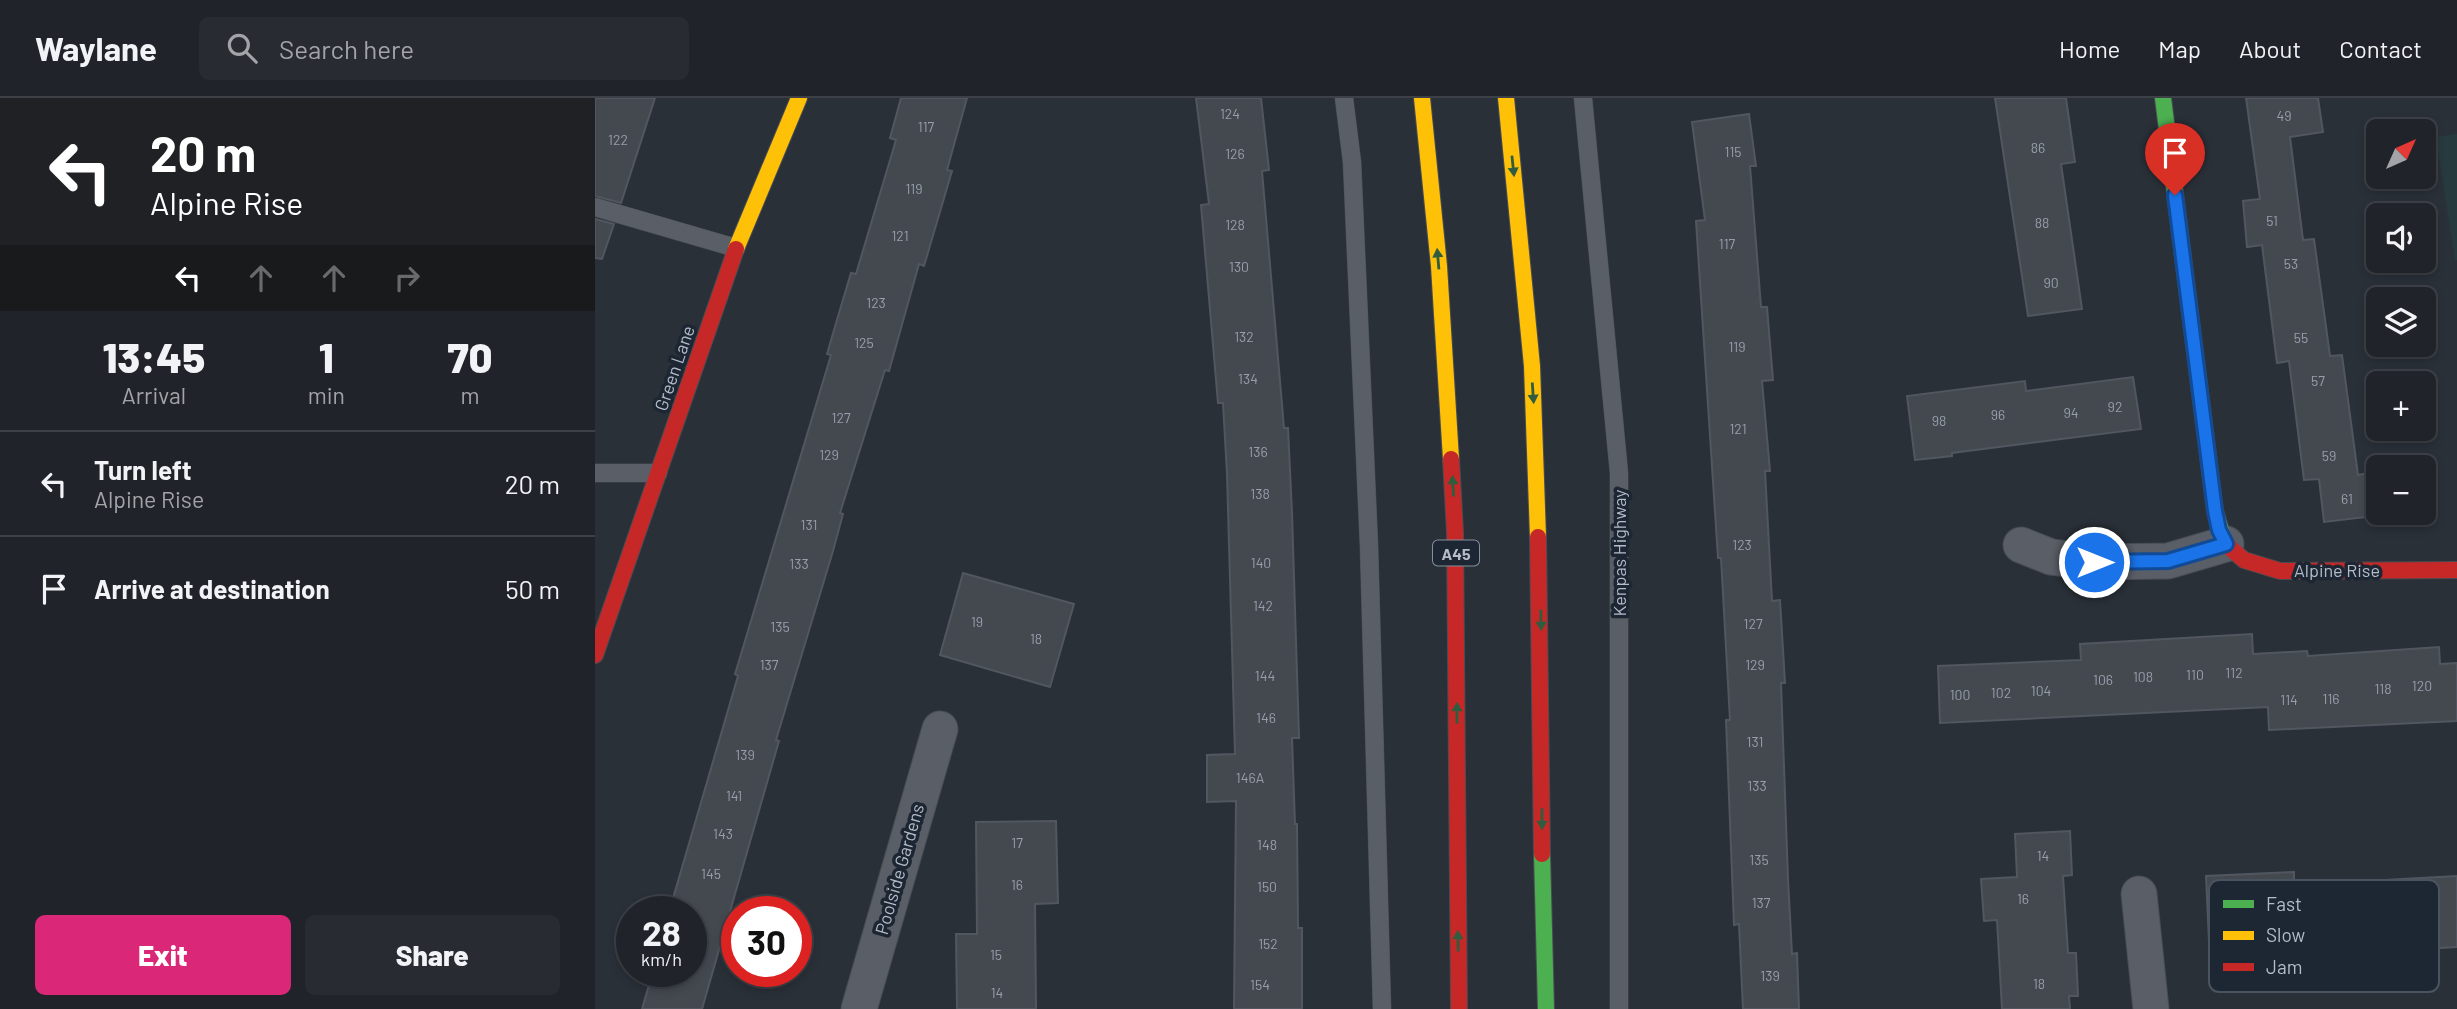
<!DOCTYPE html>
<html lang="en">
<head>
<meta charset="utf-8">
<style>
	body { margin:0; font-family:Barlow,sans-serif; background:#282c32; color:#f1f3f6; height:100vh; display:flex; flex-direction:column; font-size:26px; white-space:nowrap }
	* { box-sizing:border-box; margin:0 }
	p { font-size:23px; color:#a2a4a8 }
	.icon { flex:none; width:38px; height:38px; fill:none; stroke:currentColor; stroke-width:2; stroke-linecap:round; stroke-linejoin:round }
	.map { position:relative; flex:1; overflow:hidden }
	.panel { display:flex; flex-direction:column; background:#20242a; width:595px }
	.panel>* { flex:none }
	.hud { background:#202124; color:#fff; overflow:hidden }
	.needle { width:46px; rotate:45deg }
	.controls { position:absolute; left:1771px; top:21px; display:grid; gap:14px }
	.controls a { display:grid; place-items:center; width:70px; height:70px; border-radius:10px; background:#20242a; box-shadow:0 4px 10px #0003,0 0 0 2px #3d4147; font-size:35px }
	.speed { position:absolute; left:21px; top:798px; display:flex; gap:14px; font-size:35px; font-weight:700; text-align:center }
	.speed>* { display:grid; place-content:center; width:91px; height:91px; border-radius:50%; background:#20242a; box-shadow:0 4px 10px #0003,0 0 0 2px #3d4147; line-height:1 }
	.speed small { font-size:18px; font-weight:400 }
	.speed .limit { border:10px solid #d22; background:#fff; color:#111 }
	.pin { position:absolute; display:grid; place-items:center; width:60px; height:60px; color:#fff; margin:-72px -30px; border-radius:50% 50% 50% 0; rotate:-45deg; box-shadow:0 0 7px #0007 }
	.pin .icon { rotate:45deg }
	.me { position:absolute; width:77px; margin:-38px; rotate:90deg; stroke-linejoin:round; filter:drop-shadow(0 0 5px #0008) }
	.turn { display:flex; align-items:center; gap:24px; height:147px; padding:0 35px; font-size:32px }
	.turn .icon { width:91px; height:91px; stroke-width:2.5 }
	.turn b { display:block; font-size:49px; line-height:60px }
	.lanes { display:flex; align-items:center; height:66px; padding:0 35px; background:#0003; justify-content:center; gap:35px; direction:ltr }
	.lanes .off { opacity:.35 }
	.eta { display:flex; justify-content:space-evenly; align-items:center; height:119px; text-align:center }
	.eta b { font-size:42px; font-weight:800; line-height:49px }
	.button { display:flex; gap:14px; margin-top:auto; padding:14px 35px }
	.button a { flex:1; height:80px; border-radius:10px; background:#db2777; color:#fff; font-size:28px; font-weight:800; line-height:80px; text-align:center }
	.button a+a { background:#282c32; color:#f1f3f6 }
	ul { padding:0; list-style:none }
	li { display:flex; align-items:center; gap:21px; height:105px; padding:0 35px; border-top:2px solid #3d4147 }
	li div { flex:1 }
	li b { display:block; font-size:26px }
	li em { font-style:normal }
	header { display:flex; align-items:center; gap:42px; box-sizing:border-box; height:98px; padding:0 35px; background:#20242a; border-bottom:2px solid #3d4147 }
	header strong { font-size:33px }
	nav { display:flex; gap:38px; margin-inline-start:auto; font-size:24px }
	.search { width:490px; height:63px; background:#282c32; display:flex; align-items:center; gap:18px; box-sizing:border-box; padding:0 24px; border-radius:10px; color:#a2a4a8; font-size:26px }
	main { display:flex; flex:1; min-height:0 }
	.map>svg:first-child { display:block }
	.grass { fill:#273a3e }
	.building { fill:#444950; stroke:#52575f; stroke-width:2 }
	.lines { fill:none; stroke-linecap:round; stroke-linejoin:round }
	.lane-casing { stroke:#484c53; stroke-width:19 }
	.street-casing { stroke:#484c53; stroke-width:37 }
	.fast-casing { stroke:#484c53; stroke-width:18 }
	.slow-casing { stroke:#484c53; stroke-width:18 }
	.jam-casing { stroke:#484c53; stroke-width:18 }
	.lane { stroke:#5a5e66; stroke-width:18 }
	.street { stroke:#5a5e66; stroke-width:35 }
	.fast { stroke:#4caf50; stroke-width:16 }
	.slow { stroke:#ffc107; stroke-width:16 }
	.jam { stroke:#c62828; stroke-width:16 }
	.oneway { fill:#305d3f }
	.route-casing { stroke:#114b97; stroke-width:18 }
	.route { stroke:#1a73e8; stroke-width:12 }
	.labels { text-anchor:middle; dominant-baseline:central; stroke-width:7; stroke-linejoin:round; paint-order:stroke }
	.number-label { font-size:14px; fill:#989fab }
	.shield { fill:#1d2633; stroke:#878f9c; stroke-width:2 }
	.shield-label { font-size:16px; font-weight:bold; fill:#b4bcc9 }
	.street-label { font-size:18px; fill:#b4bcc9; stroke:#1d2633 }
	.key { fill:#1d2633; stroke:#4a5360; stroke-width:2 }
	.key-label { font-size:19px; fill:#b4bcc9 }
</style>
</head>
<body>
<header>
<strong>Waylane</strong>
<div class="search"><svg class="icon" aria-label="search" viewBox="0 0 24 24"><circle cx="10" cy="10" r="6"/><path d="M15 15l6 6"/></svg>Search here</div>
<nav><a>Home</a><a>Map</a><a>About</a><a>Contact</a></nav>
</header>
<main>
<section class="panel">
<div class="hud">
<div class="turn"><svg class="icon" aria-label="left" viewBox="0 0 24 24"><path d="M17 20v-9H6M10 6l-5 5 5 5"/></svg><div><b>20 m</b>Alpine Rise</div></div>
<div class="lanes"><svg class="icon" aria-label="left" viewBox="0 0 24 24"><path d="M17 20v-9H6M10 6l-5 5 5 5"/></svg><svg class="icon off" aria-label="ahead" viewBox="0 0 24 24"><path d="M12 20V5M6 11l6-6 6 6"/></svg><svg class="icon off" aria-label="ahead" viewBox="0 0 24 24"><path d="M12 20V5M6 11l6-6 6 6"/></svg><svg class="icon off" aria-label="right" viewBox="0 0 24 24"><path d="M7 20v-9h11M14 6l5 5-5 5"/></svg></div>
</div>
<div class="eta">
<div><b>13:45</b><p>Arrival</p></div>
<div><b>1</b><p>min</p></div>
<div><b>70</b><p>m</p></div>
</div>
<ul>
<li><svg class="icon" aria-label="left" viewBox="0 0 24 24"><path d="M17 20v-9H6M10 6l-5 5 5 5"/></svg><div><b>Turn left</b><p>Alpine Rise</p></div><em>20 m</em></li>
<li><svg class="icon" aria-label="arrive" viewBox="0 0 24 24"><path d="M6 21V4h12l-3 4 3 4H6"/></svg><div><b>Arrive at destination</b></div><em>50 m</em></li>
</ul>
<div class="button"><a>Exit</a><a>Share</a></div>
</section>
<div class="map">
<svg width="1862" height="911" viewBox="0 0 1862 911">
	<rect width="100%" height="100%" fill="#2a3038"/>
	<path class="grass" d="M 1862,36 L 1862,162 L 1860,162 L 1841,39 Z"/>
	<g class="building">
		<path d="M 0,0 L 60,0 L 26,105 L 0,98 Z"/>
		<path d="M 306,0 L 372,0 L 352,72 L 357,73 L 329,168 L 324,166 L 294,273 L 290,272 L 245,415 L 248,416 L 238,453 L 181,642 L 184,643 L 107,911 L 47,911 L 58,873 L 96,873 L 96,814 L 74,814 L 143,578 L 140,576 L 236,257 L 232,256 L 244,215 L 256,175 L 261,176 L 301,42 L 295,40 Z"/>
		<path d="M 601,0 L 666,0 L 674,72 L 667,73 L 689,330 L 693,330 L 697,415 L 704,640 L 697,640 L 700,726 L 702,726 L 703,830 L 707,830 L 707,911 L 639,911 L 641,703 L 612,704 L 612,657 L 640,656 L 632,376 L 628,305 L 623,305 L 606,107 L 614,106 Z"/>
		<path d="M 1400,0 L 1471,0 L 1480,64 L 1466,66 L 1487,211 L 1433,218 Z"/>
		<path d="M 1651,0 L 1723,0 L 1728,34 L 1695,39 L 1708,142 L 1719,141 L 1735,258 L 1747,257 L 1763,377 L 1774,375 L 1780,418 L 1729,424 L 1724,381 L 1709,382 L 1694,263 L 1682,265 L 1667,147 L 1652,149 L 1648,103 L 1665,101 Z"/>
		<path d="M 1154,16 L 1161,68 L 1155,68 L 1166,209 L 1172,209 L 1178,282 L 1167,283 L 1175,373 L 1170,373 L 1177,503 L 1185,502 L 1190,585 L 1186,585 L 1193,781 L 1197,856 L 1202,855 L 1204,911 L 1148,911 L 1144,826 L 1139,827 L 1131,622 L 1135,622 L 1126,460 L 1123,460 L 1101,123 L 1110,122 L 1097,24 Z"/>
		<path d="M 0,121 L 19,126 L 7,161 L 0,160 Z"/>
		<path d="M 1538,279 L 1546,331 L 1357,355 L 1357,358 L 1320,362 L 1312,298 L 1430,283 L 1431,293 Z"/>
		<path d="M 368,475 L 479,506 L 455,589 L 345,557 Z"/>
		<path d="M 1657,536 L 1658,556 L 1712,553 L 1713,558 L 1844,549 L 1845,566 L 1862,565 L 1862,623 L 1674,632 L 1673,609 L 1345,625 L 1343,568 L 1486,562 L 1485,546 Z"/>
		<path d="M 461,723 L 463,805 L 440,806 L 441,911 L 362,911 L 361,836 L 382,836 L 381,724 Z"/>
		<path d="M 1475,733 L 1477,777 L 1468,778 L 1473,855 L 1481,855 L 1483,898 L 1474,898 L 1475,911 L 1407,911 L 1402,822 L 1389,823 L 1386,781 L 1422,779 L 1420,736 Z"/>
		<path d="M 1699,774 L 1699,787 L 1862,778 L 1862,849 L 1615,864 L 1611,778 Z"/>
	</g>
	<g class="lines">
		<defs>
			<g id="lane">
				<path d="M 749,0 L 757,64 L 774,448 L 787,911"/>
				<path d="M 988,0 L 1024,375 L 1024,911"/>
				<path d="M 0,109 L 141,150"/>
				<path d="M 0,375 L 63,375"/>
			</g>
			<g id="street">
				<path d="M 1426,447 L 1456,459 L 1499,464 L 1573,463 L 1631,446"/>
				<path d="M 1544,796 L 1556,911"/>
				<path d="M 264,911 L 345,631"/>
			</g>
			<g id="fast">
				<path d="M 1568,0 L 1620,413 L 1628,439"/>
				<path d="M 947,756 L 951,911"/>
			</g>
			<g id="slow">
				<path d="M 827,0 L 844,168 L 856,361"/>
				<path d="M 911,0 L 937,268 L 943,439"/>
				<path d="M 141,151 L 204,0"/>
			</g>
			<g id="jam">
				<path d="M 856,361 L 860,434 L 864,911"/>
				<path d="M 943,439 L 947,756"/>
				<path d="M 1628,439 L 1634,449 L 1649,462 L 1685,473 L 1862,472"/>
				<path d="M 0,557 L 141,151"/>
			</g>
		</defs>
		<use href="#lane" class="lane-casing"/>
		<use href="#street" class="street-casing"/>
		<use href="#fast" class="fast-casing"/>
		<use href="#slow" class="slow-casing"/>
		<use href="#jam" class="jam-casing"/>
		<use href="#lane" class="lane"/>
		<use href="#street" class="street"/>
		<use href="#fast" class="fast"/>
		<use href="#slow" class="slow"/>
		<use href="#jam" class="jam"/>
	</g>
	<defs><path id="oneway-solid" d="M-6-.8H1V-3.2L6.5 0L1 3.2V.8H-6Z" transform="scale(1.75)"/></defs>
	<g class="oneway">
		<use href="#oneway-solid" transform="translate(918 68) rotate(84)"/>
		<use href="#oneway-solid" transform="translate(843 161) rotate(-95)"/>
		<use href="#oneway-solid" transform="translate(938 295) rotate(86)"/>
		<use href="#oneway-solid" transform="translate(858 388) rotate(-93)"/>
		<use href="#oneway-solid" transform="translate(946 522) rotate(89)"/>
		<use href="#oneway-solid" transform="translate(862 615) rotate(-90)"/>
		<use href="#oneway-solid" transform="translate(947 721) rotate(90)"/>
		<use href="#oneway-solid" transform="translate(863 843) rotate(-91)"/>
	</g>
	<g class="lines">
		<defs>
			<path id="route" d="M 1499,464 L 1573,463 L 1631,446 L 1624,432 L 1620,413 L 1580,97"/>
		</defs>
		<use href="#route" class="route-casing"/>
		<use href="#route" class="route"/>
	</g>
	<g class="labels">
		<g class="number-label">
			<text x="635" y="15">124</text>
			<text x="1689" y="17">49</text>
			<text x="331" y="28">117</text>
			<text x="23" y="41">122</text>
			<text x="1443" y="49">86</text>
			<text x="1138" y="53">115</text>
			<text x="640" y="55">126</text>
			<text x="319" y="90">119</text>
			<text x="1677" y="122">51</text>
			<text x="1447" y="124">88</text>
			<text x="640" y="126">128</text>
			<text x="305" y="137">121</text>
			<text x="1132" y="145">117</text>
			<text x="1696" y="165">53</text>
			<text x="644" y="168">130</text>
			<text x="1456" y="184">90</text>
			<text x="281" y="204">123</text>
			<text x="649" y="238">132</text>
			<text x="1706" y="239">55</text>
			<text x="269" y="244">125</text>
			<text x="1142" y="248">119</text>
			<text x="653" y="280">134</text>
			<text x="1723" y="282">57</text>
			<text x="1520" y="308">92</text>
			<text x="1476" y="314">94</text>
			<text x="1403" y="316">96</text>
			<text x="246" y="319">127</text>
			<text x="1344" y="322">98</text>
			<text x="1143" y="330">121</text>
			<text x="663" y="353">136</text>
			<text x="234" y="356">129</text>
			<text x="1734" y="357">59</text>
			<text x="665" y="395">138</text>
			<text x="1752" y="400">61</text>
			<text x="214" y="426">131</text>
			<text x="1147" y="446">123</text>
			<text x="666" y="464">140</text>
			<text x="204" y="465">133</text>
			<text x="668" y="507">142</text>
			<text x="382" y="523">19</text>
			<text x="1158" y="525">127</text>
			<text x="185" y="528">135</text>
			<text x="441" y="540">18</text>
			<text x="174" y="566">137</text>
			<text x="1160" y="566">129</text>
			<text x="1639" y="574">112</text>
			<text x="1600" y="576">110</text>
			<text x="670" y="577">144</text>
			<text x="1548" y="578">108</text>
			<text x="1508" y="581">106</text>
			<text x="1827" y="587">120</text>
			<text x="1788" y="590">118</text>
			<text x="1446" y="592">104</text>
			<text x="1406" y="594">102</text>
			<text x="1365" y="596">100</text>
			<text x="1736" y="600">116</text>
			<text x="1694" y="601">114</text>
			<text x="671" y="619">146</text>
			<text x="1160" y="643">131</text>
			<text x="150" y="656">139</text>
			<text x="655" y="679">146A</text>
			<text x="1162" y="687">133</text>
			<text x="139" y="697">141</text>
			<text x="128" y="735">143</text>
			<text x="422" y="744">17</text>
			<text x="672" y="746">148</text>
			<text x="1448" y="757">14</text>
			<text x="1164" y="761">135</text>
			<text x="116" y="775">145</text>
			<text x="422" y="786">16</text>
			<text x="672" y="788">150</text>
			<text x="1428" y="800">16</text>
			<text x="1166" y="804">137</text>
			<text x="673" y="845">152</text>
			<text x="401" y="856">15</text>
			<text x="1175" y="877">139</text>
			<text x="1444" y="885">18</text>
			<text x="665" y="886">154</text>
			<text x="402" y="894">14</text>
		</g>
		<rect class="shield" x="838" y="442.5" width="46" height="25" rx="5"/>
		<g class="shield-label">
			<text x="861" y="455">A45</text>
		</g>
		<g class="street-label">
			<text transform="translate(79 270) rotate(-71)">Green Lane</text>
			<text transform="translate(1024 455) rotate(-90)">Kenpas Highway</text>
			<text x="1742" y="472">Alpine Rise</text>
			<text transform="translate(304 771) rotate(-74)">Poolside Gardens</text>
		</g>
	</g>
	<rect x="1614" y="782" width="230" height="112" rx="10" class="key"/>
	<rect x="1628" y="802" width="31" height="8" fill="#4caf50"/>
	<rect x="1628" y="833" width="31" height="9" fill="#ffc107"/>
	<rect x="1628" y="865" width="31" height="8" fill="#c62828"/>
	<g class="key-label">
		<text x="1671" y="813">Fast</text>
		<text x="1671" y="844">Slow</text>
		<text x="1671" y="876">Jam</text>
	</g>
</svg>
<div class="controls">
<a><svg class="needle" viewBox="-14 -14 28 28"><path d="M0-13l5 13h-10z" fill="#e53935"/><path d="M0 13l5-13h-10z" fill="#a2a4a8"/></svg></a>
<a><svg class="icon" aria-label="sound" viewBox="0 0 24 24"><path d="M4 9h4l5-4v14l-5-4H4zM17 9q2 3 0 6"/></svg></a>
<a><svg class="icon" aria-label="layers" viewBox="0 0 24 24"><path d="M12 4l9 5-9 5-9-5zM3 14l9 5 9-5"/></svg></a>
<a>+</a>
<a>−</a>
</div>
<div class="speed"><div>28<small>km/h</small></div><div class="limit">30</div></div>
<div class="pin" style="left:1580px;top:97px;background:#d93025"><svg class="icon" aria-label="arrive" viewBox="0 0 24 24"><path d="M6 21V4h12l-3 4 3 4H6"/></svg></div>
<svg class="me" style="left:1499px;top:464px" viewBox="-20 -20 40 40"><circle r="17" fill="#1a73e8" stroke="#fff" stroke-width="3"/><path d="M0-11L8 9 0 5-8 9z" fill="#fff"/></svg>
</div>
</main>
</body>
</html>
